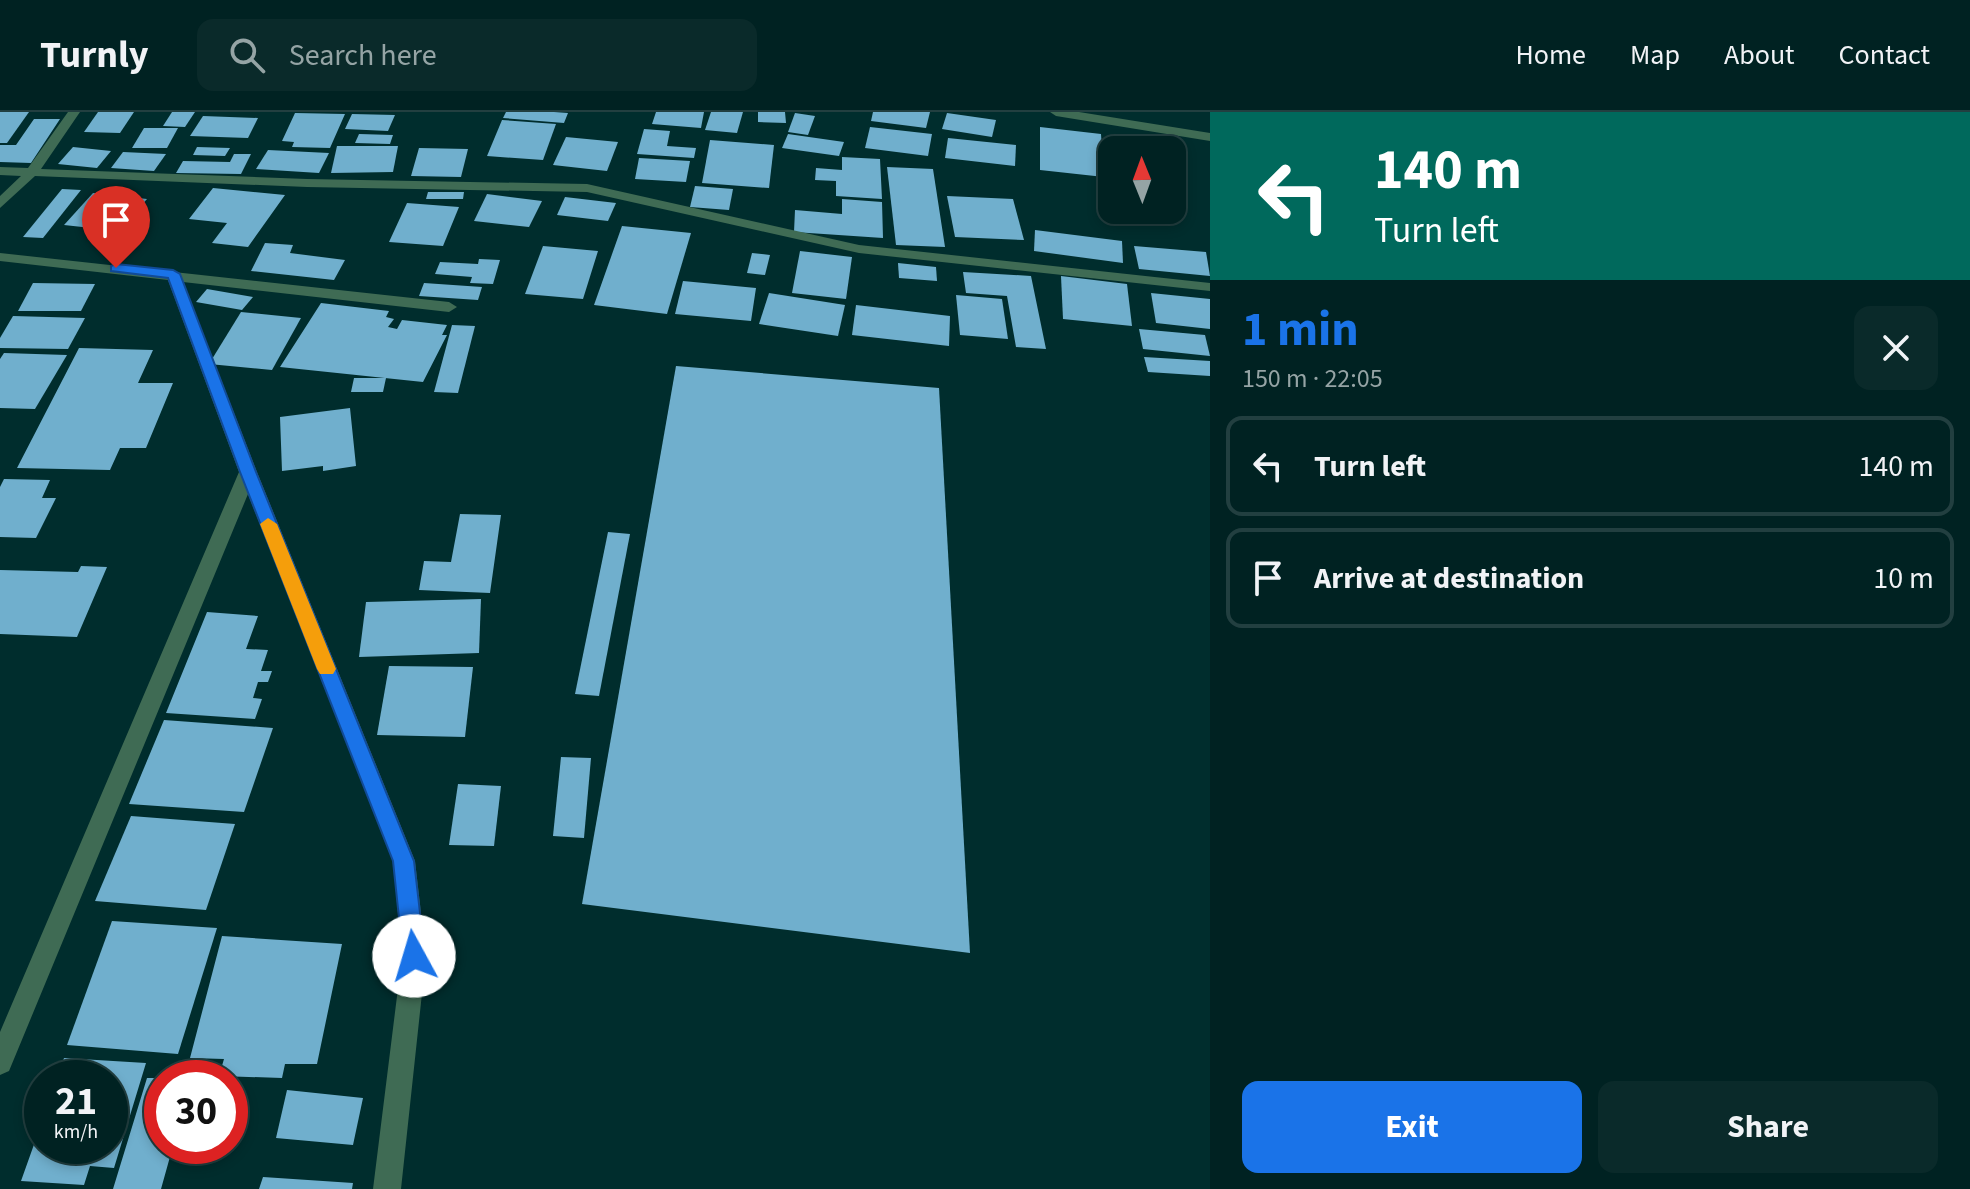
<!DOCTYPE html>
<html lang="en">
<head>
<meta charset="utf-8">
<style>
	body { margin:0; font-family:"Source Sans 3",sans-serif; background:#0a2a2a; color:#f1f3f6; height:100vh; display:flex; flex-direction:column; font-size:30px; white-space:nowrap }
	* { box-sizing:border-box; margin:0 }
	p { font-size:26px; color:#95a4a5 }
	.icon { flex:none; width:44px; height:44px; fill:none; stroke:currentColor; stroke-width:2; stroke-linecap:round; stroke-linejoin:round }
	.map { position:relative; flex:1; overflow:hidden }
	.side { display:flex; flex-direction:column; background:#022; width:760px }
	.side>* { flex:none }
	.guide { background:#00695c; color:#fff; overflow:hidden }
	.needle { width:52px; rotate:359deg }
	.tools { position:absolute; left:1098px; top:24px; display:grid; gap:16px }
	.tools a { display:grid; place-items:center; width:88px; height:88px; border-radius:16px; background:#022; box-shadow:0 4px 12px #0003,0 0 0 2px #223f40; font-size:40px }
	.speed { position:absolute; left:24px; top:948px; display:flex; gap:16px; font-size:40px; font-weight:700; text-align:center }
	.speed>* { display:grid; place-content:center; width:104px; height:104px; border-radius:50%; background:#022; box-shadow:0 4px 12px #0003,0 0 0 2px #223f40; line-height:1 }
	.speed small { font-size:20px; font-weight:400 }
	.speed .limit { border:12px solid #d22; background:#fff; color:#111 }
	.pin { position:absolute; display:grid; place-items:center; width:68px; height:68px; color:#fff; margin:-82px -34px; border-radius:50% 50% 50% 0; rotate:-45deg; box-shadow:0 0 8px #0007 }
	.pin .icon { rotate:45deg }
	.me { position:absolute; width:88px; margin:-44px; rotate:354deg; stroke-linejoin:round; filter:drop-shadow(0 0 6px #0008) }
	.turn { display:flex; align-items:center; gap:28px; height:168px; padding:0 32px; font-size:36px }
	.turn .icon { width:104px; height:104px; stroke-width:2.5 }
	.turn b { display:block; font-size:56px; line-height:68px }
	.round { display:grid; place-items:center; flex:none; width:84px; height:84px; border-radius:16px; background:#0a2a2a }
	.summary { display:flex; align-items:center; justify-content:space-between; height:136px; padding:0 32px }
	h1 { font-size:48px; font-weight:700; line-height:60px; color:#1a73e8 }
	.action { display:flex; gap:16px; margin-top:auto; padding:16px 32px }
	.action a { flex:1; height:92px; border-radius:16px; background:#1a73e8; color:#fff; font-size:32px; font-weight:700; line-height:92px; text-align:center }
	.action a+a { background:#0a2a2a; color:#f1f3f6 }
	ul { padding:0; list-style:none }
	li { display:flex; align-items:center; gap:24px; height:100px; margin:0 16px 12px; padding:0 16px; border:4px solid #223f40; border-radius:16px }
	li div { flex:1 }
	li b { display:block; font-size:30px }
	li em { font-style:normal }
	header { display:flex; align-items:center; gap:48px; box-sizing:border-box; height:112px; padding:0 40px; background:#022; border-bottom:2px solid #223f40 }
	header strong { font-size:38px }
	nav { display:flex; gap:44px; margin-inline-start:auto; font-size:28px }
	.search { width:560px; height:72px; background:#0a2a2a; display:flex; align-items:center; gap:20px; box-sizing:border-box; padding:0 28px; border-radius:16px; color:#95a4a5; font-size:30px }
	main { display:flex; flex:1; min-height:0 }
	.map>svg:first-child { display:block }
	.building { fill:#70afcd }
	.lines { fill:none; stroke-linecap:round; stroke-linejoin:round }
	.street { fill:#3f6b54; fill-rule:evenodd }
	.route { fill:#1a73e8; stroke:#114b97; stroke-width:2 }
	.slow { fill:#f59e0b }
</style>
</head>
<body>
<header>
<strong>Turnly</strong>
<div class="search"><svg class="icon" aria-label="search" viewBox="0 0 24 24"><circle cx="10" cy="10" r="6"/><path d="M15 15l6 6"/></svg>Search here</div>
<nav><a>Home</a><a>Map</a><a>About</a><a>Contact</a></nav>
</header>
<main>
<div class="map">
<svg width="1210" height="1077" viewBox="0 0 1210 1077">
	<rect width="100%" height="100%" fill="#002d2d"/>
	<g class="building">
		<path d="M 0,0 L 29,0 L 7,31 L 0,31 Z"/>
		<path d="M 98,0 L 134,0 L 120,21 L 84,20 Z"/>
		<path d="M 172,0 L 195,0 L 185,15 L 163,14 Z"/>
		<path d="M 506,0 L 554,0 L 568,1 L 564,11 L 503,6 Z"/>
		<path d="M 656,0 L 704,0 L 701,16 L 652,12 Z"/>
		<path d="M 711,0 L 743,0 L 737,21 L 705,18 Z"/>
		<path d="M 758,0 L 785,0 L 786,11 L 758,10 Z"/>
		<path d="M 873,0 L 930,0 L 926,16 L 871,9 Z"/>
		<path d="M 295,1 L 345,2 L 330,36 L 292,35 L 294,30 L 282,29 Z"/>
		<path d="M 795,1 L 815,4 L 808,23 L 788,20 Z"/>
		<path d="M 947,1 L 996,8 L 992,25 L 942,17 Z"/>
		<path d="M 352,2 L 395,3 L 388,19 L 345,17 Z"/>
		<path d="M 203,4 L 258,6 L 248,26 L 190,24 Z"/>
		<path d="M 34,7 L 60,7 L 31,51 L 0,50 L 0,33 L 16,33 Z"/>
		<path d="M 502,8 L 556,12 L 543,48 L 487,44 Z"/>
		<path d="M 870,15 L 932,22 L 928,44 L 865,36 Z"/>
		<path d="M 1040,15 L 1101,22 L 1104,65 L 1040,58 Z"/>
		<path d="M 144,16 L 178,16 L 167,36 L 132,36 Z"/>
		<path d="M 644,17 L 670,19 L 667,34 L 696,36 L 694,46 L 637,42 Z"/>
		<path d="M 359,22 L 393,23 L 390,32 L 355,31 Z"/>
		<path d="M 788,22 L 844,30 L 839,44 L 782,36 Z"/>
		<path d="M 1112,24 L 1175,32 L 1177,80 L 1172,79 L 1172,38 L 1112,38 Z"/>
		<path d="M 566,25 L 618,30 L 607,59 L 553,53 Z"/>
		<path d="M 948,26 L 1016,33 L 1015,54 L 945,46 Z"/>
		<path d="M 710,28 L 774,33 L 769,76 L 702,71 Z"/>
		<path d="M 337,34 L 398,34 L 393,60 L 331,61 Z"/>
		<path d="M 73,35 L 111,39 L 97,56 L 58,52 Z"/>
		<path d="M 197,35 L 230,36 L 225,44 L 193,43 Z"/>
		<path d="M 419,36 L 468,37 L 461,65 L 411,64 Z"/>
		<path d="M 268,38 L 329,41 L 319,61 L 256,57 Z"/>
		<path d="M 123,40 L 166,42 L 154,59 L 111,56 Z"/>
		<path d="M 234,42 L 251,42 L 241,62 L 176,61 L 183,49 L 230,50 Z"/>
		<path d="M 842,45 L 880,47 L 882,87 L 836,84 L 836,69 L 815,68 L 816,56 L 842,58 Z"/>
		<path d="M 639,46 L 690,49 L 686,70 L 635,67 Z"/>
		<path d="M 887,55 L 933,57 L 945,135 L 896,133 Z"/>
		<path d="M 695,74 L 733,77 L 729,98 L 690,95 Z"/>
		<path d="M 213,76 L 285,83 L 248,135 L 212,131 L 227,111 L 189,107 Z"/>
		<path d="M 62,77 L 81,78 L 43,126 L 23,125 Z"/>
		<path d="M 428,80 L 464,80 L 463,87 L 426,87 Z"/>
		<path d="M 93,81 L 147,87 L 119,119 L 64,113 Z"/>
		<path d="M 487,82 L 542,89 L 529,115 L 474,109 Z"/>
		<path d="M 947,84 L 1013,87 L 1024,128 L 955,125 Z"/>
		<path d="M 565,85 L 616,91 L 608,109 L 557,103 Z"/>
		<path d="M 842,87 L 882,90 L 883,126 L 794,120 L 795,98 L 842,102 Z"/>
		<path d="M 407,91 L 459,95 L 443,134 L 389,130 Z"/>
		<path d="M 622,114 L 691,121 L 667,202 L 594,193 Z"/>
		<path d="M 1035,118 L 1122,129 L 1123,151 L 1034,139 Z"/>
		<path d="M 265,131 L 293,133 L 290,141 L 345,148 L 334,168 L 251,159 Z"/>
		<path d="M 543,134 L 598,139 L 583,187 L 525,182 Z"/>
		<path d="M 1134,134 L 1206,140 L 1210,164 L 1139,157 Z"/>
		<path d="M 800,139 L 852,145 L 846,187 L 792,181 Z"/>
		<path d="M 752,141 L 770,143 L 765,163 L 747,161 Z"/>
		<path d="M 479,147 L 500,148 L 493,172 L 470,171 L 472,165 L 435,162 L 440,150 L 478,152 Z"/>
		<path d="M 898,151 L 936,155 L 937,169 L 899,166 Z"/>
		<path d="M 963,160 L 1031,164 L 1046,237 L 1016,235 L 1007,184 L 966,181 Z"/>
		<path d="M 1061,164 L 1127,172 L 1132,214 L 1063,207 Z"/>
		<path d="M 683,169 L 756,176 L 751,209 L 675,202 Z"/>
		<path d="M 33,171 L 95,172 L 81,199 L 18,199 Z"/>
		<path d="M 424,171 L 482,175 L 478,188 L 419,184 Z"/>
		<path d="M 207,177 L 253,185 L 242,198 L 196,190 Z"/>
		<path d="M 769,181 L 845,193 L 838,224 L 759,212 Z"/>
		<path d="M 1151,181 L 1210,187 L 1210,217 L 1156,211 Z"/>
		<path d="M 956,183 L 1002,187 L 1008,227 L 960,223 Z"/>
		<path d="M 321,191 L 389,199 L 386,205 L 394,207 L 388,215 L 397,217 L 402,208 L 447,213 L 442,223 L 447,223 L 423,270 L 280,255 Z"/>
		<path d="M 856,193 L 950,204 L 949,234 L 852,223 Z"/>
		<path d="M 241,200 L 301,206 L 272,258 L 209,252 Z"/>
		<path d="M 13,204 L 85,206 L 68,237 L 0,236 L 0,226 Z"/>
		<path d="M 452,213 L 475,214 L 458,281 L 434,280 Z"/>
		<path d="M 1139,217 L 1205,223 L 1210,244 L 1143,237 Z"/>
		<path d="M 79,236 L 153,238 L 138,271 L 173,271 L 146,336 L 120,336 L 110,358 L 17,356 Z"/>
		<path d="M 4,241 L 67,243 L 35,297 L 0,296 L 0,247 Z"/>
		<path d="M 1144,245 L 1210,249 L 1210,264 L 1148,260 Z"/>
		<path d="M 676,254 L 939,276 L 970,841 L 582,792 Z"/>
		<path d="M 354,266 L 386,266 L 383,280 L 351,280 Z"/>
		<path d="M 350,296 L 356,354 L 323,359 L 323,354 L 282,359 L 280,305 Z"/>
		<path d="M 4,367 L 50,368 L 42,386 L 56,386 L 36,426 L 0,425 L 0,375 Z"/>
		<path d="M 460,402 L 501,403 L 490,481 L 419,478 L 424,449 L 451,450 Z"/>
		<path d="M 608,420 L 630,422 L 599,584 L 575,582 Z"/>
		<path d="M 81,454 L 107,455 L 77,525 L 0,522 L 0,458 L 78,460 Z"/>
		<path d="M 481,487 L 479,541 L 359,545 L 366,490 Z"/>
		<path d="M 207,500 L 258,504 L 246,537 L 268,538 L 261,559 L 272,559 L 268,570 L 258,570 L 253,586 L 262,587 L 255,607 L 166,601 Z"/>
		<path d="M 389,554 L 473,555 L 465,625 L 377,623 Z"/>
		<path d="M 164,608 L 273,616 L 244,700 L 129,692 Z"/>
		<path d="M 561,645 L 591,646 L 584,726 L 553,724 Z"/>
		<path d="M 458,672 L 501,674 L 494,734 L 449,733 Z"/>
		<path d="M 131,704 L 235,712 L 206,798 L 95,789 Z"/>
		<path d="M 112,809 L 217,816 L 178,942 L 67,933 Z"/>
		<path d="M 222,824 L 342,832 L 317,952 L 285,952 L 282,966 L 219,964 L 224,947 L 190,946 Z"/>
		<path d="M 64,946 L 146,951 L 114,1056 L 90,1054 L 84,1073 L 21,1069 L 42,1010 L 42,1034 L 110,1034 L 110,966 L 57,966 Z"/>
		<path d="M 147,966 L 162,966 L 162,1034 L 173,1034 L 161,1077 L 113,1077 Z"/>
		<path d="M 287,978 L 363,986 L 353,1033 L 276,1026 Z"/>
		<path d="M 263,1065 L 353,1071 L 352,1077 L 259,1077 Z"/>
	</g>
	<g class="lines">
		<g class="street">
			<path d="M 68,0 L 80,0 L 41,57 L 307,67 L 587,72 L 859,133 L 1210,171 L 1210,179 L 859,141 L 587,80 L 307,75 L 35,64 L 0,96 L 0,84 L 21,64 L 0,63 L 0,55 L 28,56 Z"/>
			<path d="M 1050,0 L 1079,0 L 1210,21 L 1210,29 L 1056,4 Z"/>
			<path d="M 0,141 L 449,190 L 457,195 L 449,200 L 183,170 L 257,360 L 415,749 L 426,844 L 401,1077 L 373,1077 L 402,844 L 393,749 L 248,382 L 9,959 L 0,963 L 0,920 L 239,360 L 168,168 L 0,149 Z"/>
		</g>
	</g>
	<path class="route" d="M 116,152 L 173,158 L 180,162 L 256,360 L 414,749 L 425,844 L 422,851 L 414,854 L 406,851 L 403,844 L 393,749 L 240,360 L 168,166 L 111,159 L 111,154 Z"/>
	<path class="slow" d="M 268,406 L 277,412 L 336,557 L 333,562 L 320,562 L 317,557 L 260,412 Z"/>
</svg>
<div class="tools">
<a><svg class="needle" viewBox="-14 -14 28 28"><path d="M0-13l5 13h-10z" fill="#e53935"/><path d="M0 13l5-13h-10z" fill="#95a4a5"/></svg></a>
</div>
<div class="speed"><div>21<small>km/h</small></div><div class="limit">30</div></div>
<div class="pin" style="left:116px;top:156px;background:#d93025"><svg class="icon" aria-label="arrive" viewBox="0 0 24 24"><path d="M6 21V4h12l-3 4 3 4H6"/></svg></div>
<svg class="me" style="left:414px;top:844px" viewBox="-20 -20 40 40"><circle r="19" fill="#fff"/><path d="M0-13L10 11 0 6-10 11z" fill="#1a73e8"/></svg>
</div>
<section class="side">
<div class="guide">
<div class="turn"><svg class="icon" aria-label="left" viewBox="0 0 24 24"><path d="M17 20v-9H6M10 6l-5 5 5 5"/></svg><div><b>140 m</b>Turn left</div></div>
</div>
<div class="summary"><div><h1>1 min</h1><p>150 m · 22:05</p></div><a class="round"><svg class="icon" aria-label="close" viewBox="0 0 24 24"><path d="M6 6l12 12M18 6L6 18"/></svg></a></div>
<ul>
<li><svg class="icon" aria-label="left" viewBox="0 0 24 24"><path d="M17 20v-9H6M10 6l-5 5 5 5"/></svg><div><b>Turn left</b></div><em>140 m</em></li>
<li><svg class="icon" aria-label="arrive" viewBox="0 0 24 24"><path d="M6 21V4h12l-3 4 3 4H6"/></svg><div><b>Arrive at destination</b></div><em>10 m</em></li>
</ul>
<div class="action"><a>Exit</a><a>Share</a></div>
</section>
</main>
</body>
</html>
